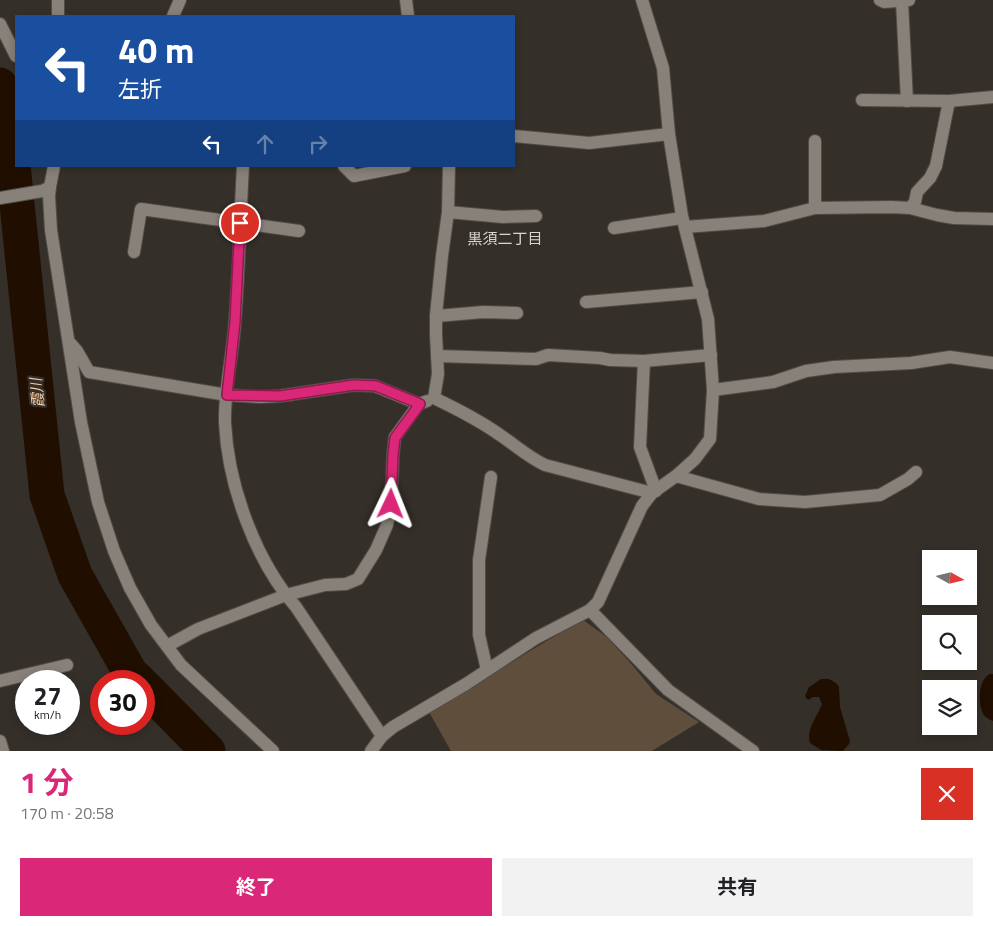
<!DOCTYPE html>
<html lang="ja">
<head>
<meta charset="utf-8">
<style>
	body { margin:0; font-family:"Titillium Web","Noto Sans JP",sans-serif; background:#f2f2f2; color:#202124; height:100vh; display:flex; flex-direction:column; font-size:19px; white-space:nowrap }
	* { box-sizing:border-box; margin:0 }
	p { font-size:16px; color:#757577 }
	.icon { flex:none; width:28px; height:28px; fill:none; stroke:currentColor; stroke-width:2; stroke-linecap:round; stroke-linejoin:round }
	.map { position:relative; height:751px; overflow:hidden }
	.panel { display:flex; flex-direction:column; background:#fff; flex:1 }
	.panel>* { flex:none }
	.hud { position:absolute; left:15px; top:15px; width:500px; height:152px; border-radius:0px; box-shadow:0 2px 8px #0003; background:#1a4fa0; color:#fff; overflow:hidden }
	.needle { width:32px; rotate:98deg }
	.fabs { position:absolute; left:922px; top:550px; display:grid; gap:10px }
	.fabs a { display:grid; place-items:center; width:55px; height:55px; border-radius:0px; background:#fff; box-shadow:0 2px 8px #0003; font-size:25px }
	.speed { position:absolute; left:15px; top:670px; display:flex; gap:10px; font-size:25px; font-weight:700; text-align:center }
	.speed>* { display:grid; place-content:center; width:65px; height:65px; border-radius:50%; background:#fff; box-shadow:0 2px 8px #0003; line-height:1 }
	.speed small { font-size:12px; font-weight:400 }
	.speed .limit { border:8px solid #d22; background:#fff; color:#111 }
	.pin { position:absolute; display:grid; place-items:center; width:42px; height:42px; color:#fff; margin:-21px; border:2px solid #fff; border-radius:50%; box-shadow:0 1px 5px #0007 }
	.me { position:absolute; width:55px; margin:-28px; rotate:2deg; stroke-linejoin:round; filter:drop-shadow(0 0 4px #0008) }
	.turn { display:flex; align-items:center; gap:18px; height:105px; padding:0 20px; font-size:22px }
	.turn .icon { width:65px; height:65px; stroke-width:2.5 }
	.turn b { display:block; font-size:35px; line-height:42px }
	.lanes { display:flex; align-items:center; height:48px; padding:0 20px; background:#0003; justify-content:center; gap:25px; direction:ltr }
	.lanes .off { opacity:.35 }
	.round { display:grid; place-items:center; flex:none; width:52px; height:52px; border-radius:0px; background:#f2f2f2 }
	.overview { display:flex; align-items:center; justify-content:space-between; height:85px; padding:0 20px }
	h1 { font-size:30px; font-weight:700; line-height:38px; color:#db2777 }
	.button { display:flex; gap:10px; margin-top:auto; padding:10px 20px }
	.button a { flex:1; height:58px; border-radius:0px; background:#db2777; color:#fff; font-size:20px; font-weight:700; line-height:58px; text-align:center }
	.button a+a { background:#f2f2f2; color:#202124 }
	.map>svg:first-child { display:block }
	.green { fill:#604e3d }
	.water { fill:#200f00 }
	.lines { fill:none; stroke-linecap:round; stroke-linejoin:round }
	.river { stroke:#200f00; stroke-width:35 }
	.minor-casing { stroke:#514c48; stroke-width:14 }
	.minor { stroke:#88817a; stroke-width:12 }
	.route-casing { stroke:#8e194d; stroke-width:12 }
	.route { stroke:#db2777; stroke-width:9 }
	.labels { text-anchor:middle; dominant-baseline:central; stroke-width:4.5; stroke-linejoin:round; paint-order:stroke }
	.neighbourhood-label { font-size:15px; fill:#d9d5d2; stroke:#352f29 }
	.water-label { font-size:15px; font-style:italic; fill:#f9cea5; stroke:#352f29 }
</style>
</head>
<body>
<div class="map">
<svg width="993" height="751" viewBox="0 0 993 751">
	<rect width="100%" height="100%" fill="#352f29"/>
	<path class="green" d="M 583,620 L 607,637 L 634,667 L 656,694 L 699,722 L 652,751 L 451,751 L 429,712 C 481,682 531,649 583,620 Z"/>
	<g class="water">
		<path d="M 990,674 L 993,674 L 993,721 C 988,719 983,716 982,711 C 978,700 979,679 990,674 Z"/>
		<path d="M 821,679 L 829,679 L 836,683 L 839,687 L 840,707 L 850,741 L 849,744 L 843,751 L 821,750 L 810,743 C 806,728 817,718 822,704 L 819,697 L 813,697 L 808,700 L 805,696 L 809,687 Z"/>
	</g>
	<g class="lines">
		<g class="river">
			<path d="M 0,85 L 6,97 L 47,495 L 75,575 L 131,674 L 139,681"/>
			<path d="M 144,686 L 208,751"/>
		</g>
		<defs>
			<g id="minor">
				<path d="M 406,0 L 408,16"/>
				<path d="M 880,0 L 884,2 L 909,0"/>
				<path d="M 902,1 L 907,101"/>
				<path d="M 58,16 L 58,0"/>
				<path d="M 173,16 L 180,0"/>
				<path d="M 0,24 L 16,56"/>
				<path d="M 862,100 L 949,101 L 993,97"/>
				<path d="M 514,136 L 589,143 L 669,134"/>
				<path d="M 243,166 C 240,218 239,270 235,321 C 233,355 224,389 225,423 C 228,485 255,560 296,607 L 382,736"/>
				<path d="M 344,166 L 354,176 L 405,166"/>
				<path d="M 449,166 L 448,212 L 442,256 L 436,315 L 436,335 L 438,374 L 434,398 C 457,409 479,420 500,435 C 515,445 528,457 545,465 L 652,493"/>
				<path d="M 50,187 L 49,196 L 51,230 L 81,422 L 98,502 L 114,551 L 130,588 L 151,625 L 181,665 L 273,751"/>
				<path d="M 0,198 L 42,191 L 50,187 L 54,166"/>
				<path d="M 815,208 L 815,141"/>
				<path d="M 910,208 L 915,202 L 917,192 L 930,178 L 936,166 L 949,101"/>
				<path d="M 448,212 L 503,217 L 536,216"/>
				<path d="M 685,227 L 764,221 L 815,208 L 891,207 L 910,208 L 937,215 L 954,218 L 993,219"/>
				<path d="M 614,228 L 682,218"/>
				<path d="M 134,252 L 141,209 L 299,231"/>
				<path d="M 586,302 L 702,292"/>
				<path d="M 437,316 L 483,312 L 517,313"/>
				<path d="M 70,343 L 77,351 L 89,372 L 227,395 L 260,397 L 280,396 L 354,385 L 375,386 L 419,404 L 427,401"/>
				<path d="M 437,356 L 536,359 L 548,355 L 600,358 L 610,360 L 644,361 L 711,355"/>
				<path d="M 644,361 L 640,447 L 656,491"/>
				<path d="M 713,390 L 773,382 L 806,371 L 834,367 L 911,363 L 950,357 L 993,363"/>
				<path d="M 676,476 L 759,499 L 805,502 L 880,495 L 908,479 L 916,472"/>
				<path d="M 590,610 L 668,690 L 753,751"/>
				<path d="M 167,646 L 198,629 L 286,595 L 325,585 L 346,584 L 358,579 L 376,550 L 387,525 L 391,504 L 393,455 L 395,437 L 419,404"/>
				<path d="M 487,670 L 479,635 L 479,560 L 491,477"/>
				<path d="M 0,681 L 67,665"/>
				<path d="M 0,741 L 3,751"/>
				<path d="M 371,751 L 382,736 L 393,727 L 466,684 L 536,638 L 590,610 L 598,602 L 642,506 L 652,493 L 676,476 L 695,459 L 710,439 L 713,390 L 708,319 L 682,216 L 669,134 L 663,68 L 642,0"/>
			</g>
		</defs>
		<use href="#minor" class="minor-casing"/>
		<use href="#minor" class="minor"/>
	</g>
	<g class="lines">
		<defs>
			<path id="route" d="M 240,223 L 235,322 L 227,395 L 280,396 L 354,385 L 376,386 L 420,404 L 395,438 L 393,455 L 391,504"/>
		</defs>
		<use href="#route" class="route-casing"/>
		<use href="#route" class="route"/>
	</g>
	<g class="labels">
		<g class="neighbourhood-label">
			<text x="505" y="238">黒須二丁目</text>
		</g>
		<g class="water-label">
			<text transform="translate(37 393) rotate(-96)">霞川</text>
		</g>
	</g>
</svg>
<div class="fabs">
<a><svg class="needle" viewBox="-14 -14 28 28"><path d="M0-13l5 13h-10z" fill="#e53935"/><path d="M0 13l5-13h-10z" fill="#757577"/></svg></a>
<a><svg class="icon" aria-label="search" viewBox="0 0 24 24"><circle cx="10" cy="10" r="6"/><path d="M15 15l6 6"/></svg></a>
<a><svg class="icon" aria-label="layers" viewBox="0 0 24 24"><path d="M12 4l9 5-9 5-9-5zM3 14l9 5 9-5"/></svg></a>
</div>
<div class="speed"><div>27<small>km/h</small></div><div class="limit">30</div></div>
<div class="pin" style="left:240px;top:223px;background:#d93025"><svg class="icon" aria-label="arrive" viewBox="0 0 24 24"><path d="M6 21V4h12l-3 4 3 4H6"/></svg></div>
<svg class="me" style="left:391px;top:504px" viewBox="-20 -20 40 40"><path d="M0-17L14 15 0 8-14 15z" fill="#db2777" stroke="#fff" stroke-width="4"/></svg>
<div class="hud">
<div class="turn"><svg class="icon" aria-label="left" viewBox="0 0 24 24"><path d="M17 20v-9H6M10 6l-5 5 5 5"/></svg><div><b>40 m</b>左折</div></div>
<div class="lanes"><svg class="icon" aria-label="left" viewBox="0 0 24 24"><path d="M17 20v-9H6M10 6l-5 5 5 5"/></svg><svg class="icon off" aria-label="ahead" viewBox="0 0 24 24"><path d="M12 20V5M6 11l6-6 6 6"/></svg><svg class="icon off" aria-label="right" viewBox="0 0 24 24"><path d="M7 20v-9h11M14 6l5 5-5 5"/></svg></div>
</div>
</div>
<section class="panel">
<div class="overview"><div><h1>1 分</h1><p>170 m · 20:58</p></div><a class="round" style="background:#d93025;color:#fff"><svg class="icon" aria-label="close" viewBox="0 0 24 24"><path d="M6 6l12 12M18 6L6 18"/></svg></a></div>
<div class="button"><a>終了</a><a>共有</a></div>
</section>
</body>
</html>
